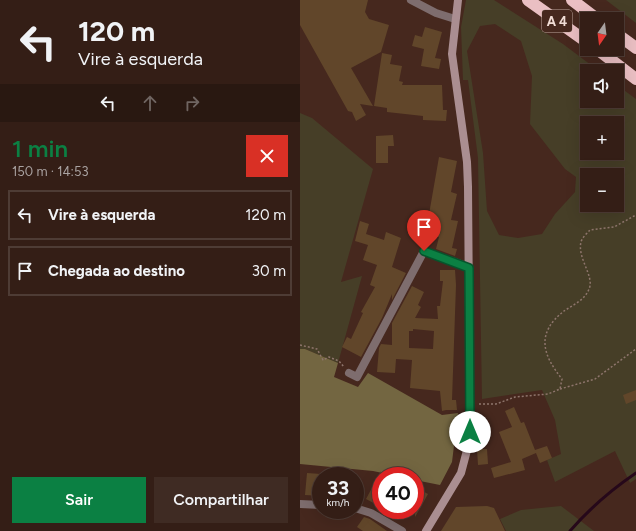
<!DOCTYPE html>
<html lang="pt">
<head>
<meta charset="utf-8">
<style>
	body { margin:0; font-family:Figtree,sans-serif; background:#3f2b23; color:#f1f3f6; height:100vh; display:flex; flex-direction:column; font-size:15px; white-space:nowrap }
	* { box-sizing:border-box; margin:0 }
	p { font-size:13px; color:#a9a2a1 }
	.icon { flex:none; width:22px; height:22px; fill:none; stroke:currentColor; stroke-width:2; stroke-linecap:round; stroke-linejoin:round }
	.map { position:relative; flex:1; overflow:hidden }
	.sheet { display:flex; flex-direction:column; background:#341e16; width:300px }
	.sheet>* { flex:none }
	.guide { background:#341e16; color:#f1f3f6; overflow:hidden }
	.needle { width:26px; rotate:194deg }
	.buttons { position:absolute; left:280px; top:12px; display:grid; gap:8px }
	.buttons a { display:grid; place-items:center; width:44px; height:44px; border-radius:0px; background:#341e16; box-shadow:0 4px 16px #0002,0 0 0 1px #4e3c35; font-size:20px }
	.speed { position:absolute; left:12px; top:467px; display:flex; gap:8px; font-size:20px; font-weight:700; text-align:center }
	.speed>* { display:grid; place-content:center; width:52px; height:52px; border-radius:50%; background:#341e16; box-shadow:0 4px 16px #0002,0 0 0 1px #4e3c35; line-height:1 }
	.speed small { font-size:10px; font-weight:400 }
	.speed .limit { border:6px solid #d22; background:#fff; color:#111 }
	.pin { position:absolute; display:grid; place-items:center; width:34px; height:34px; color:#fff; margin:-41px -17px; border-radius:50% 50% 50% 0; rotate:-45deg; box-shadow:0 0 4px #0007 }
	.pin .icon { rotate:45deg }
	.me { position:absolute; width:44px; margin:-22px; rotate:0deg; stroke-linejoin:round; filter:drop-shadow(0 0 3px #0008) }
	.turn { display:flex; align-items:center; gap:14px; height:84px; padding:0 12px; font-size:18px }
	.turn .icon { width:52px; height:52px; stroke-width:2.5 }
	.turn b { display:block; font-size:28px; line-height:34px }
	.lanes { display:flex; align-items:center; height:38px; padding:0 12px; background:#0003; justify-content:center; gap:20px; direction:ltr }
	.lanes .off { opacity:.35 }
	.round { display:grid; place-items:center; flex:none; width:42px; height:42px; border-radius:0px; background:#3f2b23 }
	.overview { display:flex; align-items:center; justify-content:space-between; height:68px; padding:0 12px }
	h1 { font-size:24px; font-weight:600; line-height:30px; color:#0b8043 }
	.primary-button { display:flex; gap:8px; margin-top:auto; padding:8px 12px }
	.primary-button a { flex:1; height:46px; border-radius:0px; background:#0b8043; color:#fff; font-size:16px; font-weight:600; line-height:46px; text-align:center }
	.primary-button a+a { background:#3f2b23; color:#f1f3f6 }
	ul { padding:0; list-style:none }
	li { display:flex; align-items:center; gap:12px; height:50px; margin:0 8px 6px; padding:0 4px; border:2px solid #4e3c35; border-radius:0px }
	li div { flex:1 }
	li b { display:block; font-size:15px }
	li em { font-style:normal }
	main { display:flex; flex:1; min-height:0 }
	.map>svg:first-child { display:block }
	.green { fill:#463e27; fill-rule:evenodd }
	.forest { fill:#736641 }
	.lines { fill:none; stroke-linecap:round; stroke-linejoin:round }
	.stream { stroke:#26081a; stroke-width:3 }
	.building { fill:#61462a; fill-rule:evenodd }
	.path { stroke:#8e756c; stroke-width:1.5; stroke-dasharray:2 2; stroke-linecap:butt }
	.street { stroke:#7e6d6e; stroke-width:8 }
	.secondary { stroke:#aa8e91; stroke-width:8 }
	.highway { stroke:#eabfc3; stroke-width:12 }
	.route-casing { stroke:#07532c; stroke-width:10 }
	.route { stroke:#0b8043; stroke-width:7 }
	.labels { text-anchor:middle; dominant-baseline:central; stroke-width:4; stroke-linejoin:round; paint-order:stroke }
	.shield { fill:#46281e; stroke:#bea79f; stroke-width:1 }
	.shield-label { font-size:13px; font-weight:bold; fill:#f1ddd6 }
</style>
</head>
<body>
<main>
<section class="sheet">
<div class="guide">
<div class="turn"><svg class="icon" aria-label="left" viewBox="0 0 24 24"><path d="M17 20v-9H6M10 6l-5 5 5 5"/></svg><div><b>120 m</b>Vire à esquerda</div></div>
<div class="lanes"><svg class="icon" aria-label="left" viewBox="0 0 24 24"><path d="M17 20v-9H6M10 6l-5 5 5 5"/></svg><svg class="icon off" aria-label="ahead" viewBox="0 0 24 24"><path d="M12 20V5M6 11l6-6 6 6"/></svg><svg class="icon off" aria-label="right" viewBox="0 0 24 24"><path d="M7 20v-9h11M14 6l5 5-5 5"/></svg></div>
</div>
<div class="overview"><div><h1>1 min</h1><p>150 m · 14:53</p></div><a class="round" style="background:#d93025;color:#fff"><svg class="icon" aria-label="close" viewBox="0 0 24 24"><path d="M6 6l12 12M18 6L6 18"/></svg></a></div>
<ul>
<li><svg class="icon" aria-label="left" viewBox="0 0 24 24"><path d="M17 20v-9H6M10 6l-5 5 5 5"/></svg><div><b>Vire à esquerda</b></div><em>120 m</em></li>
<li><svg class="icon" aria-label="arrive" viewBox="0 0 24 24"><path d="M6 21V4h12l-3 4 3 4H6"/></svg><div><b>Chegada ao destino</b></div><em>30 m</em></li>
</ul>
<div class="primary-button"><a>Sair</a><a>Compartilhar</a></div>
</section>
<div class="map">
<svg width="336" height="531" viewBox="0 0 336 531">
	<rect width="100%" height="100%" fill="#46281e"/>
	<g class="green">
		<path d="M 166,0 L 194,0 L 263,44 L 299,71 L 287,71 L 287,101 L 317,101 L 317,85 L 336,99 L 336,479 L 330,483 L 315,451 L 255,482 L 247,460 L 261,454 L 255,420 L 242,390 L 182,399 L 178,158 L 168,80 L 163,80 L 161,27 ZM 195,24 L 221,41 L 232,76 L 230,124 L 265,169 L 276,177 L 275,192 L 255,214 L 242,234 L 218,238 L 199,235 L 187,211 L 183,153 L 167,51 L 180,26 ZM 287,123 L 317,123 L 317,153 L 287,153 ZM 287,175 L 317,175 L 317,205 L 287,205 Z"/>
		<path d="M 306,0 L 336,0 L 336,23 Z"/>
		<path d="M 0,113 L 12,118 L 73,169 L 41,282 L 62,276 L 38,363 L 5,349 L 0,349 Z"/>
		<path d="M 261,506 L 294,531 L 206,531 L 200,519 L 221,510 Z"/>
	</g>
	<path class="forest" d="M 0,349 L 5,349 L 38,363 L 34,377 L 58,387 L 68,373 L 142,415 L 158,413 L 152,462 L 140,485 L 115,480 L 115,476 L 97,476 L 73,471 L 0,464 Z"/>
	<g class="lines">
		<path class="stream" d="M 270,531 C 290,508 311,490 336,473"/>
	</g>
	<g class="building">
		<path d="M 0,0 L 68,0 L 65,12 L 69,19 L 89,25 L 81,52 L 51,68 L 73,106 L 60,104 L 66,115 L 56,121 L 52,112 L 48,111 L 0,25 Z"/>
		<path d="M 125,27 L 142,32 L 135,58 L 141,59 L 139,69 L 121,66 L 124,49 L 112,46 L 115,35 L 122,37 Z"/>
		<path d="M 82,53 L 92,55 L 90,64 L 102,66 L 99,81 L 103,82 L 102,85 L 142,85 L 143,110 L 147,110 L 146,121 L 123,120 L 123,116 L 87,112 L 87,108 L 74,106 Z"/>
		<path d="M 93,135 L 94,146 L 88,146 L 88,163 L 76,163 L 76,136 Z"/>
		<path d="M 139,157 L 157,161 L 151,192 L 157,194 L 151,220 L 158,221 L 152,248 L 157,249 L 155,256 L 136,249 L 139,237 L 135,236 L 136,233 L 115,227 L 118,217 L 128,220 Z"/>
		<path d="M 60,221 L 69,224 L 66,234 L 84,240 L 86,232 L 101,238 L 92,267 L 106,273 L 92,300 L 92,294 L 82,318 L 61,357 L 42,347 L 47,337 L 51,339 L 63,313 L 61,312 L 75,287 L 70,285 L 77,265 L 63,260 L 68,245 L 55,241 Z"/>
		<path d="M 140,270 L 155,270 L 156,285 L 152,400 L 156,400 L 157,410 L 146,410 L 142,411 L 140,391 L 110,388 L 112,360 L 96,359 L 95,373 L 77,372 L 79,348 L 81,344 L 92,345 L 92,323 L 112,286 L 124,292 L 118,305 L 121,307 L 115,318 L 138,319 L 137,306 L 140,306 L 143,281 L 140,281 ZM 113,329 L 134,331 L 133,349 L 109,348 L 109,331 L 113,331 Z"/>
		<path d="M 336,390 L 336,400 L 326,404 L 323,395 Z"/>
		<path d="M 214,407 L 221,423 L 224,422 L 235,450 L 247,446 L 252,458 L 240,463 L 236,453 L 222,459 L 225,470 L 194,478 L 191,468 L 211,462 L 199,432 L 212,427 L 205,411 Z"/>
		<path d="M 177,449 L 187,449 L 188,464 L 178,465 Z"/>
		<path d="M 81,471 L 81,507 L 66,499 Z"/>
		<path d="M 7,473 L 21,474 L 21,496 L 5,495 Z"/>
		<path d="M 115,487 L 128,494 L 115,517 Z"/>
		<path d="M 187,506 L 194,508 L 205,531 L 141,531 L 156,507 Z"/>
		<path d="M 64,517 L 70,519 L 87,531 L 63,531 L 57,527 Z"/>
	</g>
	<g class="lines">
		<g class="path">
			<path d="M 0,345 L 17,349 L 23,360 L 29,357 L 39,361 L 44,367"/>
			<path d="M 260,389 L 295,379 L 336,349"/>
			<path d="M 179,404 L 196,404 L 215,397 L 248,394 L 260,389 L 262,379 C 242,354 236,333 264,311 C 273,305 285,300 289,289 C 295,277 277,258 281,242 C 282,238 287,233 290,230 L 314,227 L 336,215"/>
		</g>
		<g class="street">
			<path d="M 111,0 L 136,13 L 155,19"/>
			<path d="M 49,373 L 57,377 L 124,251 L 169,267"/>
			<path d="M 0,504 L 21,505"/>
			<path d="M 55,508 L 71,513 L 102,531"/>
		</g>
		<path class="secondary" d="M 126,531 L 161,473 L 170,439 L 168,187 L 167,162 L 152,54 L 158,0"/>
		<g class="highway">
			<path d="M 228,0 L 287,42"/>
			<path d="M 272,0 L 297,19"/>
			<path d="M 317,34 L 336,48"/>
			<path d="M 297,49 L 336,79"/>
		</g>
	</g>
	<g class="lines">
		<defs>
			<path id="route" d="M 124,251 L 169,268 L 170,432"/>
		</defs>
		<use href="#route" class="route-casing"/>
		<use href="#route" class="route"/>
	</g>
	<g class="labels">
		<rect class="shield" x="242" y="10" width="30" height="22" rx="3"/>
		<g class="shield-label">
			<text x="257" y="21">A 4</text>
		</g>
	</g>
</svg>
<div class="buttons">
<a><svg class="needle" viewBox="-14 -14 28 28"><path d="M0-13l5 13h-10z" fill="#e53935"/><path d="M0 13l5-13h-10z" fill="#a9a2a1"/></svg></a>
<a><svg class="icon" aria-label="sound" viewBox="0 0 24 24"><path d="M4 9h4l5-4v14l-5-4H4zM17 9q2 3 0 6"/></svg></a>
<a>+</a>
<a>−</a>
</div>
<div class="speed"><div>33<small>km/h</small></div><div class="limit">40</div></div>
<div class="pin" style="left:124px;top:251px;background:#d93025"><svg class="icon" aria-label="arrive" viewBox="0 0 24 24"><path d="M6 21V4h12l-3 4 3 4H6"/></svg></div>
<svg class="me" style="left:170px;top:432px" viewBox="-20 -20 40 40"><circle r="19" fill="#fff"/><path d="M0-13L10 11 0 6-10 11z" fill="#0b8043"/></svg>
</div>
</main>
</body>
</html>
